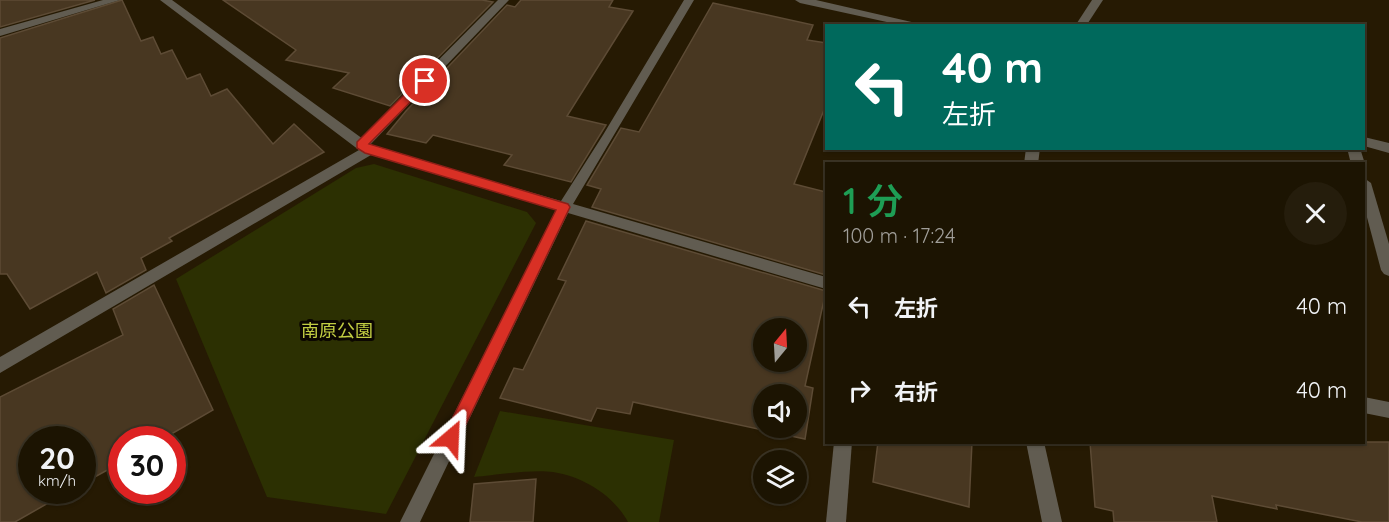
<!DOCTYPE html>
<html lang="ja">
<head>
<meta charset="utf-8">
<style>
	body { margin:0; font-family:Quicksand,"Noto Sans JP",sans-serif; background:#251d0c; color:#f1f3f6; height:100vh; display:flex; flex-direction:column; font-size:22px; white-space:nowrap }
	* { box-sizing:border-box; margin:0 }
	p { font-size:20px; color:#a09e99 }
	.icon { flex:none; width:33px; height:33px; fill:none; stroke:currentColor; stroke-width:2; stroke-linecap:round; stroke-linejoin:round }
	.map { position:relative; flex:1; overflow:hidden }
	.sheet { position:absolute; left:825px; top:162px; width:540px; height:282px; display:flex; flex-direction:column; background:#1c1402; border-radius:0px; box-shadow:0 2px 4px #0004,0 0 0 2px #3a3324 }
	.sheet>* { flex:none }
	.top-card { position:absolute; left:825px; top:24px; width:540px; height:126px; border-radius:0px; box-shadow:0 2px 4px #0004,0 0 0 2px #3a3324; background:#00695c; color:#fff; overflow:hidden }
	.needle { width:39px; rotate:18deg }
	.buttons { position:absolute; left:753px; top:318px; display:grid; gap:12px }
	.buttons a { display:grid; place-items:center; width:54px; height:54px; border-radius:50%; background:#1c1402; box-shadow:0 2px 4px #0004,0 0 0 2px #3a3324; font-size:30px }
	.speed { position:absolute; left:18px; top:426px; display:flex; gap:12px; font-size:30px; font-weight:700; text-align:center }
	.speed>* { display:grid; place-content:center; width:78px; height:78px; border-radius:50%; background:#1c1402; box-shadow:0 2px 4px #0004,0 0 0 2px #3a3324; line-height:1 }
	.speed small { font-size:15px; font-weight:400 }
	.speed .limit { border:9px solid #d22; background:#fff; color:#111 }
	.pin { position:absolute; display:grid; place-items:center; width:51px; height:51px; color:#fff; margin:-26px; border:3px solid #fff; border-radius:50%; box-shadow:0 2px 6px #0007 }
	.me { position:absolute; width:66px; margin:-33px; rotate:26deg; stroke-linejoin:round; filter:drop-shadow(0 0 4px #0008) }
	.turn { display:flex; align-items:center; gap:21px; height:126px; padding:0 18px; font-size:27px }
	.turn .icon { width:78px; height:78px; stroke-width:2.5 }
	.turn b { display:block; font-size:42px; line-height:51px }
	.round { display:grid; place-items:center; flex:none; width:63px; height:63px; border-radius:32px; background:#251d0c }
	.summary { display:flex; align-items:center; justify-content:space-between; height:102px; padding:0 18px }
	h1 { font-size:36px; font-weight:600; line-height:45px; color:#1e9e55 }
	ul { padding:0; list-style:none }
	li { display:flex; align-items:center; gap:18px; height:84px; padding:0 18px }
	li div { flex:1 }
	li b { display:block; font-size:22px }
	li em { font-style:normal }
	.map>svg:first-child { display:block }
	.green { fill:#2c3002 }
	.building { fill:#483721; stroke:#5d4b35; stroke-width:1.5; fill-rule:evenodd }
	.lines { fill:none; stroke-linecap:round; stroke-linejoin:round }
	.service { fill:#615c51; fill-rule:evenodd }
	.minor { fill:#615c51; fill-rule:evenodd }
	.tertiary { fill:#615c51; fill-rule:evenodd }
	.route { fill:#d93025; stroke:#8d1f18; stroke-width:1.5 }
	.labels { text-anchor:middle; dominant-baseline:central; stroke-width:6; stroke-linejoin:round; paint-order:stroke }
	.park-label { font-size:18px; fill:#c2cd42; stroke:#0b0601 }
</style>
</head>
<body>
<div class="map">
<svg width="1389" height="522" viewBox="0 0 1389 522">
	<rect width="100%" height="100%" fill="#261a03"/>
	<g class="green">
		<path d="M 374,164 L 527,212 L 536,223 L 386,514 L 267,497 L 176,279 L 356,168 Z"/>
		<path d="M 500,411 L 674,440 L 659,522 L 628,522 C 613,495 584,477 553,472 C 533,469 496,475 474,477 Z"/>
	</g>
	<g class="building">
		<path d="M 0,0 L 95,0 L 0,27 Z"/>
		<path d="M 122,0 L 141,41 L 153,37 L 161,54 L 172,50 L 187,79 L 200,74 L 211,96 L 227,89 L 273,144 L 294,124 L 324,152 L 169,238 L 172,241 L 141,258 L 146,270 L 106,293 L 97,272 L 30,309 L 7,274 L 0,274 L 0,38 Z"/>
		<path d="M 223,0 L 482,0 L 493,2 L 390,106 L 333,88 L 349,73 L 286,60 L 296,50 Z"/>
		<path d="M 521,0 L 613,0 L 609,7 L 633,11 L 567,116 L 606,125 L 571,182 L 504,165 L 512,155 L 433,135 L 426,143 L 387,134 L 406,111 L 507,5 L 515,7 Z"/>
		<path d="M 713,3 L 813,25 L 807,40 L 826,43 L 826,105 L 794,184 L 826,192 L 826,275 L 592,207 L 601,189 L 587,185 L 621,128 L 639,132 Z"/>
		<path d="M 586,221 L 826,291 L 805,386 L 813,388 L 805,439 L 633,402 L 630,414 L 597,408 L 591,421 L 500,398 L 514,368 L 523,370 L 566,281 L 558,279 ZM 764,328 L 796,328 L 796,362 L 764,362 ZM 764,394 L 796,394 L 796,428 L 764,428 Z"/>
		<path d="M 154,285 L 213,410 L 161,440 L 122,440 L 122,462 L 82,484 L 82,440 L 32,440 L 32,490 L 71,490 L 15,522 L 0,522 L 0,397 L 123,335 L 113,309 Z"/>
		<path d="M 878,442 L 972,442 L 969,507 L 873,482 Z"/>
		<path d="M 1090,442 L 1389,442 L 1389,522 L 1362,522 L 1276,505 L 1277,509 L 1212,496 L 1217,522 L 1114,522 L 1113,511 L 1095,507 Z"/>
		<path d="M 536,479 L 533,522 L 470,522 L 474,484 Z"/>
	</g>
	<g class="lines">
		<g class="service">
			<path d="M 498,0 L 509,0 L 367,148 L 357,148 L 355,145 L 357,142 Z"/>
			<path d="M 1347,148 L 1360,148 L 1365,164 L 1364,166 L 1364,164 L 1351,164 Z"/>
			<path d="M 1364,178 L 1371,183 L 1389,244 L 1389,276 L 1384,274 L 1381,270 L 1364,206 Z"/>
		</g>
		<g class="minor">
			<path d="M 103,0 L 120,0 L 0,36 L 0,29 Z"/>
			<path d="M 160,0 L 172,0 L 374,147 L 561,201 L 603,135 L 684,0 L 694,0 L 573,204 L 826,277 L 826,289 L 568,213 L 420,522 L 400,522 L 556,210 L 371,155 L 0,373 L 0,357 L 359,150 Z"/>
			<path d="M 1092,0 L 1103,0 L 1086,26 L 1075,26 Z"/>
			<path d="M 1026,148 L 1040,148 L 1038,164 L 1024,164 Z"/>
			<path d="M 1364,397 L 1389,402 L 1389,418 L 1364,413 Z"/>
			<path d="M 834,442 L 852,442 L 846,522 L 826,522 Z"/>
			<path d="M 1026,442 L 1044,442 L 1062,522 L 1042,522 Z"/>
		</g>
		<g class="tertiary">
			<path d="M 795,0 L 816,0 L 929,26 L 905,26 L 800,3 Z"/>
			<path d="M 1364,137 L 1389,143 L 1389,153 L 1364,146 Z"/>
		</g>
	</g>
	<path class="route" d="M 425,77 L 429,78 L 429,83 L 369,144 L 568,204 L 570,207 L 457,443 L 451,446 L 445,443 L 443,438 L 445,433 L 556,210 L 365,153 L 357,148 L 357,142 L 421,78 Z"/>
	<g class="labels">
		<g class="park-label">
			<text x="337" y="330">南原公園</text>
		</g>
	</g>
</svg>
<div class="buttons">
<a><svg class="needle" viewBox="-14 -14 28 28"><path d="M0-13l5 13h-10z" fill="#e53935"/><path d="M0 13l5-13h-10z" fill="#a09e99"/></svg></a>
<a><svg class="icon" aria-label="sound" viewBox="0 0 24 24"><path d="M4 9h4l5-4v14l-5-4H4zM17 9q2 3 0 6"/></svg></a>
<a><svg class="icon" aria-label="layers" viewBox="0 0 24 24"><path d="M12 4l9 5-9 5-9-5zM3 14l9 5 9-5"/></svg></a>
</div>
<div class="speed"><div>20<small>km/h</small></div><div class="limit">30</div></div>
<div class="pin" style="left:425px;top:81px;background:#d93025"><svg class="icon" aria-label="arrive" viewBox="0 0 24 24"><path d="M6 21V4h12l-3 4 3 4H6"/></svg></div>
<svg class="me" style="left:451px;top:438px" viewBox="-20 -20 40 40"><path d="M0-17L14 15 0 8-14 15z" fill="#d93025" stroke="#fff" stroke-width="4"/></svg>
<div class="top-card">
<div class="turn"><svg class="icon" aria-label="left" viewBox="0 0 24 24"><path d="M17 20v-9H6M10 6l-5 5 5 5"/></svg><div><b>40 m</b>左折</div></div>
</div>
<section class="sheet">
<div class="summary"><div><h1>1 分</h1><p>100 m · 17:24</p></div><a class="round"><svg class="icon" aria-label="close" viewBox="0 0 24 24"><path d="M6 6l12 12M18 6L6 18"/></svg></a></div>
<ul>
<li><svg class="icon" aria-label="left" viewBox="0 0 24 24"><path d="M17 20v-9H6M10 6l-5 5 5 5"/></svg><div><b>左折</b></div><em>40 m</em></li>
<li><svg class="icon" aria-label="right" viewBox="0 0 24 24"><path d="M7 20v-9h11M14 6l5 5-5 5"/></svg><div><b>右折</b></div><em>40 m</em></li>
</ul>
</section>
</div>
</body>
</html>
